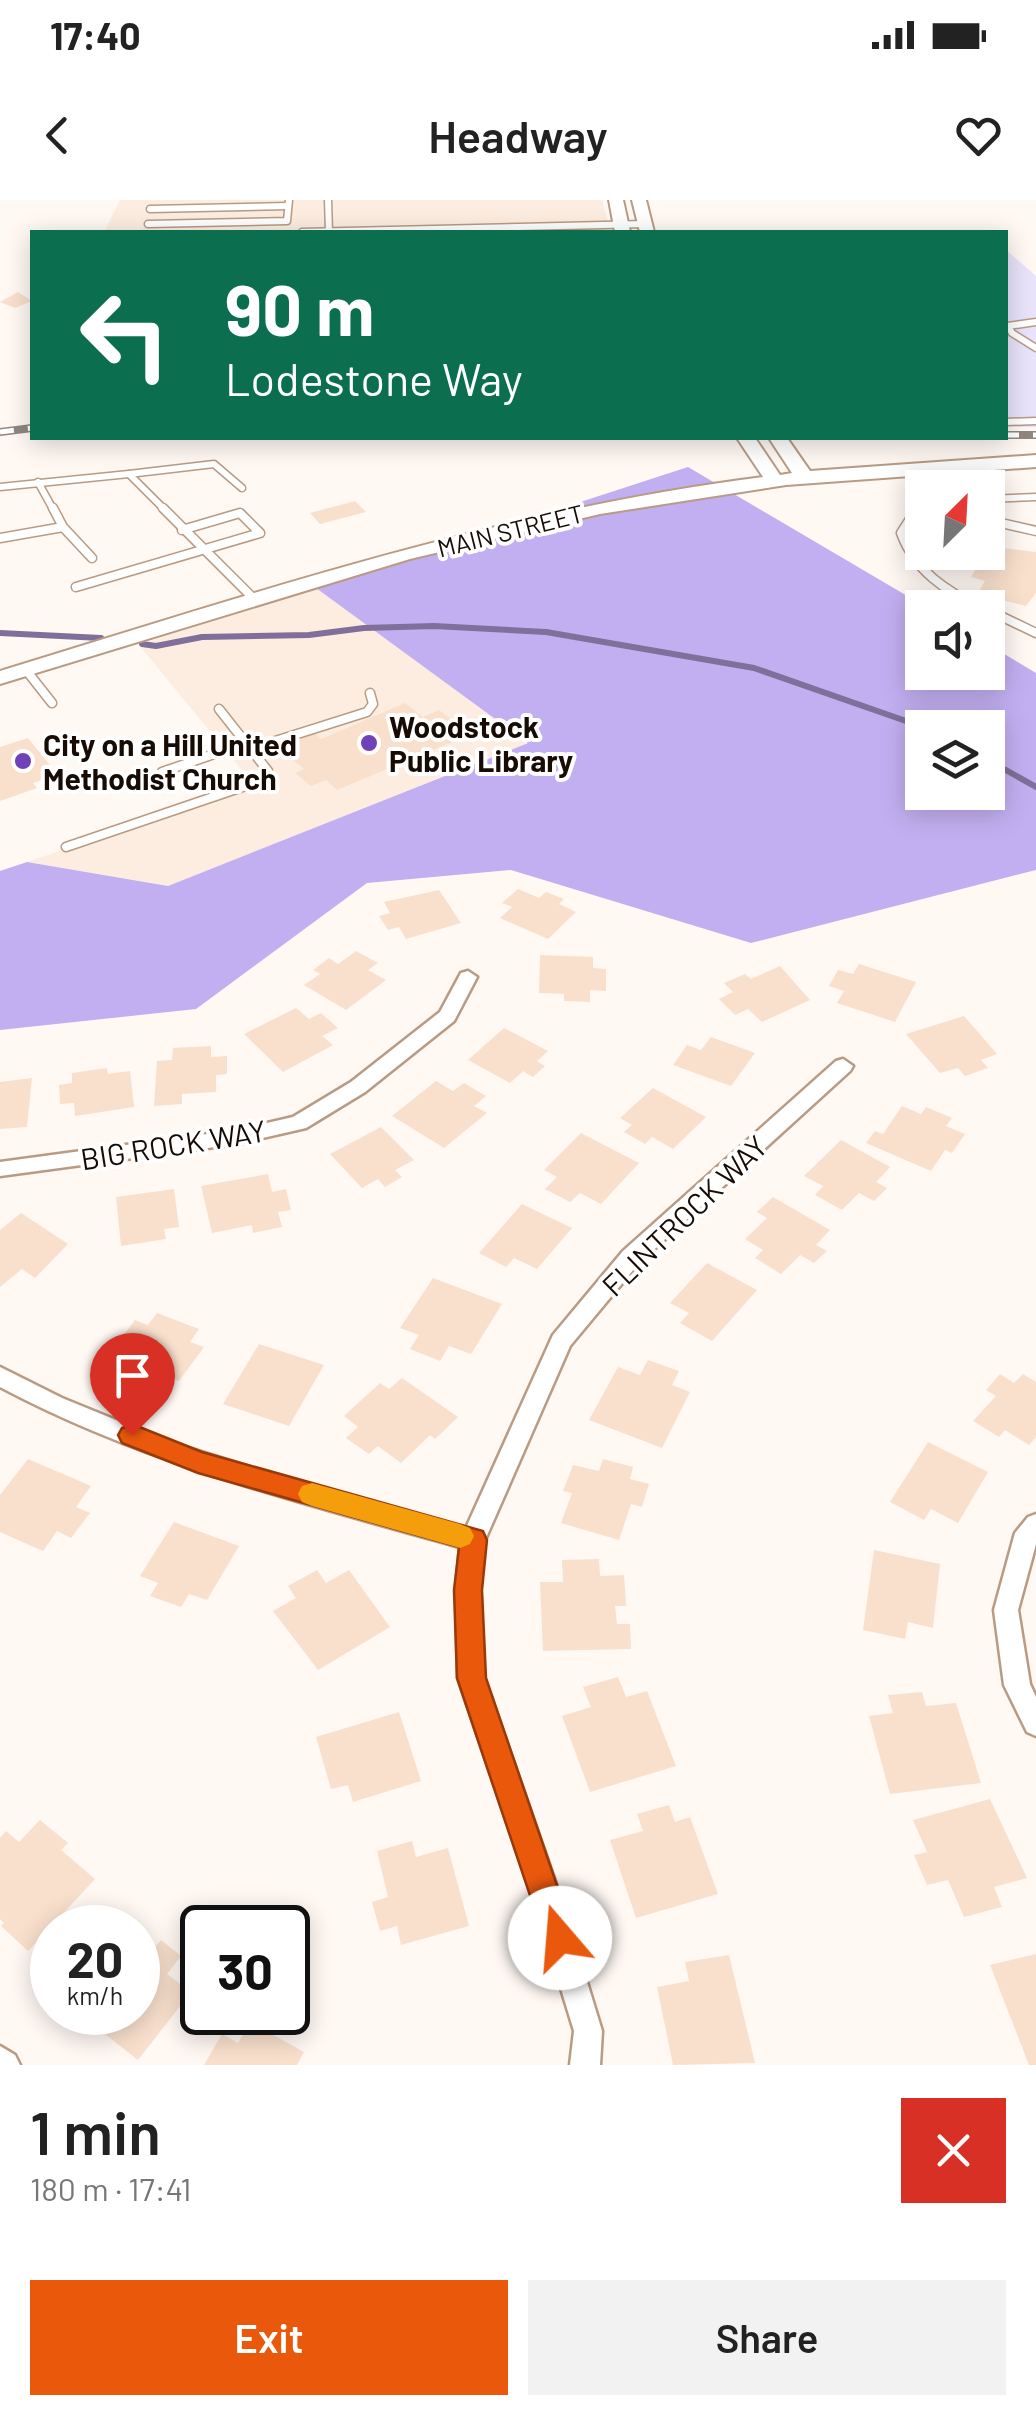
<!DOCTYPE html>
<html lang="en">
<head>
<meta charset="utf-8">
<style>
	body { margin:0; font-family:Barlow,sans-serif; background:#f2f2f2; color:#222; height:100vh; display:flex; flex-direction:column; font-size:38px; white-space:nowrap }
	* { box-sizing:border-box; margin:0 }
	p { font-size:32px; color:#767676 }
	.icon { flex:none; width:55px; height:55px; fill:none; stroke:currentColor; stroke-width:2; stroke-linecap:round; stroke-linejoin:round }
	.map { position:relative; height:1865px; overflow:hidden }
	.drawer { display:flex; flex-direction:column; background:#fff; flex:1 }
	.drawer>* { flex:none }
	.banner { position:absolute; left:30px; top:30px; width:978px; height:210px; border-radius:0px; box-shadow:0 5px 25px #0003; background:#0b6e4f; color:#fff; overflow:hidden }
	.needle { width:65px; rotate:24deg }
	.controls { position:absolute; left:905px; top:270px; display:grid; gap:20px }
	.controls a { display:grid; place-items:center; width:100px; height:100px; border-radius:0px; background:#fff; box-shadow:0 5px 25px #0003; font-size:50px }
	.speed { position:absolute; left:30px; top:1705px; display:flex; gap:20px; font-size:50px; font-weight:700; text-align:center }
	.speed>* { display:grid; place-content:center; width:130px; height:130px; border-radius:50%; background:#fff; box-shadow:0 5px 25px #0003; line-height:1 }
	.speed small { font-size:25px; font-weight:400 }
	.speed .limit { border:5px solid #111; border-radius:15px; background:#fff; color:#111 }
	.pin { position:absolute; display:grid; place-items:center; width:85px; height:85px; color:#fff; margin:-102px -42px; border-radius:50% 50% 50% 0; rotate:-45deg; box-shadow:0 0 10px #0007 }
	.pin .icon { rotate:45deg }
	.me { position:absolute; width:110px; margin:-55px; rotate:342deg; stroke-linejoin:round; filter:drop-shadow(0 0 8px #0008) }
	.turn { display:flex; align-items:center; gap:35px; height:210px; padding:0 30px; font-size:45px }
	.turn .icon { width:130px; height:130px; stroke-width:2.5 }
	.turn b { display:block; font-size:70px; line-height:85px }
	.round { display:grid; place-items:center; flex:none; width:105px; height:105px; border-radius:0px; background:#f2f2f2 }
	.overview { display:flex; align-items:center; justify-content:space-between; height:170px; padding:0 30px }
	h1 { font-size:60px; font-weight:600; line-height:75px }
	.button { display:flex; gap:20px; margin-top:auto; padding:20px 30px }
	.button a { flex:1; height:115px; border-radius:0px; background:#ea580c; color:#fff; font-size:40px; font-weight:600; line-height:115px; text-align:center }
	.button a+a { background:#f2f2f2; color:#222 }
	.status { display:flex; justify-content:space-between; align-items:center; height:70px; padding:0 50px; background:#fff; direction:ltr }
	.status svg { height:28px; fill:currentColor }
	header { display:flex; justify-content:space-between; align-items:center; height:130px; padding:0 30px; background:#fff; font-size:45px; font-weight:600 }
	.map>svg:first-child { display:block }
	.built { fill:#fdede1 }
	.green { fill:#e9e3fb }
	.forest { fill:#c2aff1; fill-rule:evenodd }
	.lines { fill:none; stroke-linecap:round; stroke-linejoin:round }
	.stream { stroke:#7f6f9a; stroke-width:6 }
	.building { fill:#f9e0cd }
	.lane-far1-casing { stroke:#b99b84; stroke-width:9 }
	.lane-casing { stroke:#b99b84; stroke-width:11 }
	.street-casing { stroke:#b99b84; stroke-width:5 }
	.secondary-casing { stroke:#b99b84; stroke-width:4 }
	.lane-far1 { stroke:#fff; stroke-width:6 }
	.lane { stroke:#fff; stroke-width:8 }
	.street { fill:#fff; fill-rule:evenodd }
	.secondary { fill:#fff; fill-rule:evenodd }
	.rail-casing { stroke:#908781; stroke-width:8 }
	.rail { stroke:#fff; stroke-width:5; stroke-dasharray:14; stroke-linecap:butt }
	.route { fill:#ea580c; stroke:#983908; stroke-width:2.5 }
	.slow { fill:#f59e0b }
	.poi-dot { fill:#7042ba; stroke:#fff; stroke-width:4 }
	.labels { text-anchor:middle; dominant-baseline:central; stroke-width:8; stroke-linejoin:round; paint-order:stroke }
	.far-street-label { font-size:25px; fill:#170c05; stroke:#fff }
	.poi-label { font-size:30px; font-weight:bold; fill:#170c05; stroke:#fff; text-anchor:start }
	.street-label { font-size:30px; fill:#170c05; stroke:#fff }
</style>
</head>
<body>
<div class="status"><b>17:40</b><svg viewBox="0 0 49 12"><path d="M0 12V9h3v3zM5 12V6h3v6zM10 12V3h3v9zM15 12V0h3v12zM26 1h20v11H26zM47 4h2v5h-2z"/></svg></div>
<header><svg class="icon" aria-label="back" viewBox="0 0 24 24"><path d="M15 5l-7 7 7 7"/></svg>Headway<svg class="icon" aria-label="heart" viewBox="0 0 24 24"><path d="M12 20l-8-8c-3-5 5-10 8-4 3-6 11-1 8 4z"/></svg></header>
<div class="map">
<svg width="1036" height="1865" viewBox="0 0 1036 1865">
	<rect width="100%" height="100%" fill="#fff8f3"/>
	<g class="built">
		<path d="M 120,0 L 602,0 L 611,32 L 104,32 Z"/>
		<path d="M 316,388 L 529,542 L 168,686 L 27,662 L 255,586 L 139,445 Z"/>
	</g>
	<path class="green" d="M 1005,49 L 1036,76 L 1036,227 L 1005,227 Z"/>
	<path class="forest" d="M 688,267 L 926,407 L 922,408 L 922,472 L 988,472 L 988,444 L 1036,473 L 1036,670 L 751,743 L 511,670 L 367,683 L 196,809 L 0,830 L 0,671 L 27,662 L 168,686 L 528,543 L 316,388 ZM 922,528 L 988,528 L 988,592 L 922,592 Z"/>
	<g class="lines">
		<g class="stream">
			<path d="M 0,433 L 101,438"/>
			<path d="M 142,444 L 156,446 L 202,437 L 309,435 L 364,428 L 434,426 L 546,432 L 754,468 L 926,528"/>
			<path d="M 988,560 L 1036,587"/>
		</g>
	</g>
	<g class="building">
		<path d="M 18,92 L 32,101 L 15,108 L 0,102 Z"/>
		<path d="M 355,301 L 366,312 L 320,324 L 310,313 Z"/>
		<path d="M 1003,348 L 1036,352 L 1036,393 L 1026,406 L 977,394 L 985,381 L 971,377 L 984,355 L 998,358 Z"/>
		<path d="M 405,503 L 423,517 L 439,510 L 459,526 L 451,530 L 462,538 L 337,590 L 326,580 L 311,586 L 295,573 L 304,569 L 280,548 L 315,533 L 321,539 Z"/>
		<path d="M 28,538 L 58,575 L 33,583 L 37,588 L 0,601 L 0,547 Z"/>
		<path d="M 518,689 L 539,698 L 546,692 L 564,699 L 559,704 L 576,712 L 548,739 L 500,718 L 512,707 L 502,703 Z"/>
		<path d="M 439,690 L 461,723 L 406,739 L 399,727 L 388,730 L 379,716 L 390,713 L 384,702 Z"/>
		<path d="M 356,751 L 378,763 L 368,770 L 386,780 L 346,810 L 304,785 L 320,774 L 313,770 L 329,758 L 338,764 Z"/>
		<path d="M 540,755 L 593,757 L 593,768 L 606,769 L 606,791 L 590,790 L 590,802 L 564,801 L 564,794 L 539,793 Z"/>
		<path d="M 859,764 L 916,782 L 895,822 L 837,803 L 844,791 L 829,786 L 838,770 L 853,774 Z"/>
		<path d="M 780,766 L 810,800 L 762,822 L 748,809 L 735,815 L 719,799 L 733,792 L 724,783 L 745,774 L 751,779 Z"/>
		<path d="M 296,808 L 309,819 L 321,813 L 338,828 L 322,836 L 333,845 L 283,872 L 244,834 Z"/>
		<path d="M 964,816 L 997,854 L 981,860 L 988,868 L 965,876 L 958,868 L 940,873 L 906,834 Z"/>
		<path d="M 504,828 L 548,851 L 537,861 L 545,866 L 533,877 L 523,871 L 510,883 L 468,860 Z"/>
		<path d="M 711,837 L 755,853 L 731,886 L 673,865 L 687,845 L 701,850 Z"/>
		<path d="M 211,846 L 211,857 L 227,856 L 227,874 L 216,875 L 216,892 L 182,894 L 182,904 L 154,906 L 157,861 L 172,860 L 173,848 Z"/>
		<path d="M 107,868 L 108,874 L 130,871 L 134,907 L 75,916 L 74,903 L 60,904 L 59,885 L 72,883 L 72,873 Z"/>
		<path d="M 32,878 L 27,927 L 0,929 L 0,882 Z"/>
		<path d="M 436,881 L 453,891 L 464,883 L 486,896 L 474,906 L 487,913 L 444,948 L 392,916 Z"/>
		<path d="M 653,888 L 706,917 L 673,949 L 652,937 L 645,944 L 624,932 L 632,925 L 620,918 Z"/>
		<path d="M 902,906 L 921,914 L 926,907 L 952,918 L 946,926 L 965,934 L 952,953 L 945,950 L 931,971 L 866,943 L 875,931 L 883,934 Z"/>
		<path d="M 381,927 L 414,960 L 395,970 L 402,977 L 385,987 L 378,979 L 362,988 L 330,954 Z"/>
		<path d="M 581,933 L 639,963 L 601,1004 L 580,993 L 570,1002 L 545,989 L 557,977 L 544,970 Z"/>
		<path d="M 841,940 L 890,967 L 876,982 L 887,988 L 874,1001 L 859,993 L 842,1010 L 815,995 L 823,986 L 804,976 Z"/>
		<path d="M 268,974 L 272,992 L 286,989 L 291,1010 L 278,1012 L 282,1027 L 253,1033 L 252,1025 L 212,1033 L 201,986 Z"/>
		<path d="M 174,989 L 179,1027 L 164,1029 L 166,1039 L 121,1046 L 116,997 Z"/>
		<path d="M 773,997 L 830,1030 L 816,1045 L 827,1051 L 814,1063 L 800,1055 L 781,1074 L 755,1058 L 763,1050 L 745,1039 L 767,1018 L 757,1012 Z"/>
		<path d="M 522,1004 L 572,1028 L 537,1069 L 514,1058 L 506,1067 L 479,1053 Z"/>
		<path d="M 21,1013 L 68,1044 L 35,1078 L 22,1069 L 0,1087 L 0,1030 Z"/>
		<path d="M 707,1063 L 757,1090 L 712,1141 L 680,1123 L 689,1113 L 670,1103 Z"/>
		<path d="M 433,1078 L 502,1104 L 471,1154 L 449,1146 L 440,1161 L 410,1149 L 419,1135 L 400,1128 Z"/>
		<path d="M 157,1113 L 199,1129 L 190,1142 L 204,1147 L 179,1181 L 166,1177 L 161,1184 L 116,1166 L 132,1145 L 120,1140 L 135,1120 L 148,1125 Z"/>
		<path d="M 259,1144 L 324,1165 L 289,1226 L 223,1204 Z"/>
		<path d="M 648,1160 L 679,1171 L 672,1185 L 690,1192 L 662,1248 L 589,1220 L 618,1167 L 640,1175 Z"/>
		<path d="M 1000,1174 L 1014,1183 L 1023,1174 L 1036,1182 L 1036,1237 L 1029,1245 L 1005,1230 L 999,1237 L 973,1221 L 996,1196 L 986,1190 Z"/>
		<path d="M 402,1178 L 458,1217 L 435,1239 L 430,1235 L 401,1263 L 378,1246 L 369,1254 L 346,1238 L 358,1227 L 344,1216 L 380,1183 L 389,1189 Z"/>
		<path d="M 928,1242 L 988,1272 L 958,1323 L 931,1309 L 924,1320 L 890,1302 Z"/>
		<path d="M 28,1259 L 91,1286 L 76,1307 L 90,1313 L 71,1338 L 57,1331 L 43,1351 L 0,1332 L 0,1295 Z"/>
		<path d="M 603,1259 L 633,1267 L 630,1279 L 649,1284 L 642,1307 L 631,1304 L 619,1340 L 561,1323 L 572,1293 L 563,1291 L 573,1265 L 599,1271 Z"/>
		<path d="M 174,1322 L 239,1346 L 207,1400 L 189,1394 L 181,1407 L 150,1396 L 158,1383 L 140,1376 Z"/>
		<path d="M 874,1350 L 940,1364 L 933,1428 L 908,1422 L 905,1439 L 863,1430 Z"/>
		<path d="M 599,1359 L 600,1376 L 624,1375 L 626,1406 L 615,1406 L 617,1424 L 630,1424 L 631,1449 L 543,1451 L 540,1382 L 563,1382 L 562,1360 Z"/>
		<path d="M 317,1370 L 326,1383 L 349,1370 L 390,1427 L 318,1470 L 273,1411 L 296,1398 L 288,1386 Z"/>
		<path d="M 618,1477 L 626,1497 L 647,1491 L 676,1566 L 590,1592 L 562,1516 L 591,1507 L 583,1487 Z"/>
		<path d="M 922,1492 L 926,1506 L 956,1503 L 981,1583 L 890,1594 L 869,1516 L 893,1513 L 888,1495 Z"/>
		<path d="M 399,1512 L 421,1581 L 353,1602 L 348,1585 L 331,1589 L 316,1537 Z"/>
		<path d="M 990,1599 L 1027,1678 L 994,1687 L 1002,1707 L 964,1717 L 948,1680 L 927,1685 L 914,1655 L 927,1652 L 913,1620 Z"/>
		<path d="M 669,1605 L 675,1622 L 690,1617 L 718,1694 L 636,1718 L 610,1640 L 643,1631 L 637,1614 Z"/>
		<path d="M 40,1620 L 68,1643 L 61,1650 L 95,1679 L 28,1751 L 1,1726 L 4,1723 L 0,1719 L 0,1638 L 6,1631 L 19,1642 Z"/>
		<path d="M 412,1641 L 416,1657 L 448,1648 L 469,1726 L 401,1745 L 397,1726 L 380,1731 L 372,1702 L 388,1697 L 377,1651 Z"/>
		<path d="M 161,1740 L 181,1756 L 167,1774 L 191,1792 L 138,1860 L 77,1812 L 138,1812 L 138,1748 L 148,1756 Z"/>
		<path d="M 1036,1754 L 1036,1865 L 1029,1865 L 990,1765 Z"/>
		<path d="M 729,1755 L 755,1863 L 673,1865 L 657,1787 L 689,1781 L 685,1762 Z"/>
		<path d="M 250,1822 L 304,1852 L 297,1865 L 204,1865 L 222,1834 L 238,1843 Z"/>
	</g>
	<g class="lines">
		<defs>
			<g id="lane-far1">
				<path d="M 328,0 L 329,32"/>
				<path d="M 150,9 L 288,6"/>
				<path d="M 148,24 L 287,21 L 289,0"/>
				<path d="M 302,32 L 645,24"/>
				<path d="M 1036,122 L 1008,126 L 1012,133 L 1036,148"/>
				<path d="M 1005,222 L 1036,221"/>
				<path d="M 38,282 L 54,311"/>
				<path d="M 0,287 L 129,274"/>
				<path d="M 988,299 L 1036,297"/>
				<path d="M 166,311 L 129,274 L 214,264 L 242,288"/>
			</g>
			<g id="lane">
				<path d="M 163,308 L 255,400"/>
				<path d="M 922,311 L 912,316 L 901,333 C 915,371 946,391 981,408"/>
				<path d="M 988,320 L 1036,331"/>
				<path d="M 63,327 L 92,358"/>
				<path d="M 0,338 L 63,327 L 53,308"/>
				<path d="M 76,387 L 260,333 L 240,313 L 182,330"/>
				<path d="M 988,410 L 1036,433"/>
				<path d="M 26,470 L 52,503"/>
				<path d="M 253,548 L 367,512 L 373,504 L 370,493"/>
				<path d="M 162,572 L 249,542"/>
				<path d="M 66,647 L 266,579 L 268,571 L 219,509"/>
			</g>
			<g id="street">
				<path d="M 468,771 L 477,777 L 454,821 L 365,892 L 306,928 L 237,944 L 0,976 L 0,962 L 237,930 L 293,917 L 351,882 L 440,812 L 461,773 Z"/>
				<path d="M 843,859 L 853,866 L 850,871 L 639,1063 L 570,1146 L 485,1340 L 480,1390 L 484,1478 L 564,1707 L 602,1831 L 600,1865 L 570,1865 L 574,1831 L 536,1707 L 458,1478 L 456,1390 L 460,1347 C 303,1303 145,1264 0,1187 L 0,1167 L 62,1198 L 175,1244 L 292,1280 L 466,1328 L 553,1135 L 623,1051 L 836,861 Z"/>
				<path d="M 1036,1314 L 1036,1344 L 1018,1410 L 1030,1484 L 1036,1497 L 1036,1536 L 1027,1532 L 1004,1485 L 994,1410 L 1015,1333 L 1028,1317 Z"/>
				<path d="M 0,1846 L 15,1855 L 20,1865 L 0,1865 Z"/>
			</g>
			<g id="secondary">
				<path d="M 609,0 L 623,0 L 630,32 L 615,32 Z"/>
				<path d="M 632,0 L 646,0 L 654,32 L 640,32 Z"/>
				<path d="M 737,238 L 755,238 L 780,275 L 792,273 L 769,238 L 787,238 L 810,271 L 1036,255 L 1036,267 L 786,285 L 600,314 L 410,359 L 0,484 L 0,471 C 252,394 501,310 763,277 Z"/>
			</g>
		</defs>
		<use href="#lane-far1" class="lane-far1-casing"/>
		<use href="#lane" class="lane-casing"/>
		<use href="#street" class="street-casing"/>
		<use href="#secondary" class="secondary-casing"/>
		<use href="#lane-far1" class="lane-far1"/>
		<use href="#lane" class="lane"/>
		<use href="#street" class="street"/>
		<use href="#secondary" class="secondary"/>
		<defs>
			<g id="rail">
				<path d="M 0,232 L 32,228"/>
				<path d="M 1005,235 L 1036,235"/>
			</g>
		</defs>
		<use href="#rail" class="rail-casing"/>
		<use href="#rail" class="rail"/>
	</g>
	<path class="route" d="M 132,1224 L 202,1252 L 483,1331 L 487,1340 L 482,1390 L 486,1478 L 575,1738 L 571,1749 L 560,1754 L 548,1749 L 457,1478 L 454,1390 L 459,1347 L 198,1273 L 122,1243 L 118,1235 L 122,1228 Z"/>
	<path class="slow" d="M 312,1283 L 460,1324 L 470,1328 L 474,1336 L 470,1344 L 460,1348 L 312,1306 L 302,1302 L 298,1294 L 302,1286 Z"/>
	<g class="poi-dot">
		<circle cx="369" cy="543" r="10"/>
		<circle cx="23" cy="561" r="10"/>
	</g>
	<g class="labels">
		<g class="far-street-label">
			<text transform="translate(510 330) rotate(-14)">MAIN STREET</text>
		</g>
		<g class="poi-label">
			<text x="389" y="526">Woodstock<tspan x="389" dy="34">Public Library</tspan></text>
			<text x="43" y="544">City on a Hill United<tspan x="43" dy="34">Methodist Church</tspan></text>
		</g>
		<g class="street-label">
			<text transform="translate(173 944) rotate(-9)">BIG ROCK WAY</text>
			<text transform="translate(684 1015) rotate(-44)">FLINTROCK WAY</text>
		</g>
	</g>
</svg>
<div class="controls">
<a><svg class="needle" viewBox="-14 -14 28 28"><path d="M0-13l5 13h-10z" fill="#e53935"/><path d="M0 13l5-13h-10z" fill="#767676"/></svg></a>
<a><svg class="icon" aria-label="sound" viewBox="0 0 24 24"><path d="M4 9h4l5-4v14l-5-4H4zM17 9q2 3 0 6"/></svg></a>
<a><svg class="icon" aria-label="layers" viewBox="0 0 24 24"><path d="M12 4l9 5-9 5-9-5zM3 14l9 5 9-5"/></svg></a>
</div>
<div class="speed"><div>20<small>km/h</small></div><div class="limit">30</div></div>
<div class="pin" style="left:132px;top:1235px;background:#d93025"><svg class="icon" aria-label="arrive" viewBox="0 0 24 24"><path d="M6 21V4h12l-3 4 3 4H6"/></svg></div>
<svg class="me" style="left:560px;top:1738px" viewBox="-20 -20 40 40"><circle r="19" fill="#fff"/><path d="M0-13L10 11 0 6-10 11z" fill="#ea580c"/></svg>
<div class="banner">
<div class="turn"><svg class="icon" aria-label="left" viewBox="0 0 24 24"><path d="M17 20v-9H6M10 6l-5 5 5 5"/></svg><div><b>90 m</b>Lodestone Way</div></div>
</div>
</div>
<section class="drawer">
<div class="overview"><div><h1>1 min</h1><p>180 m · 17:41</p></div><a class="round" style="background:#d93025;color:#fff"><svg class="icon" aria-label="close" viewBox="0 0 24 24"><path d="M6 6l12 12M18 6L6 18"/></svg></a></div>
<div class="button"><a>Exit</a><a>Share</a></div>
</section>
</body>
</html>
